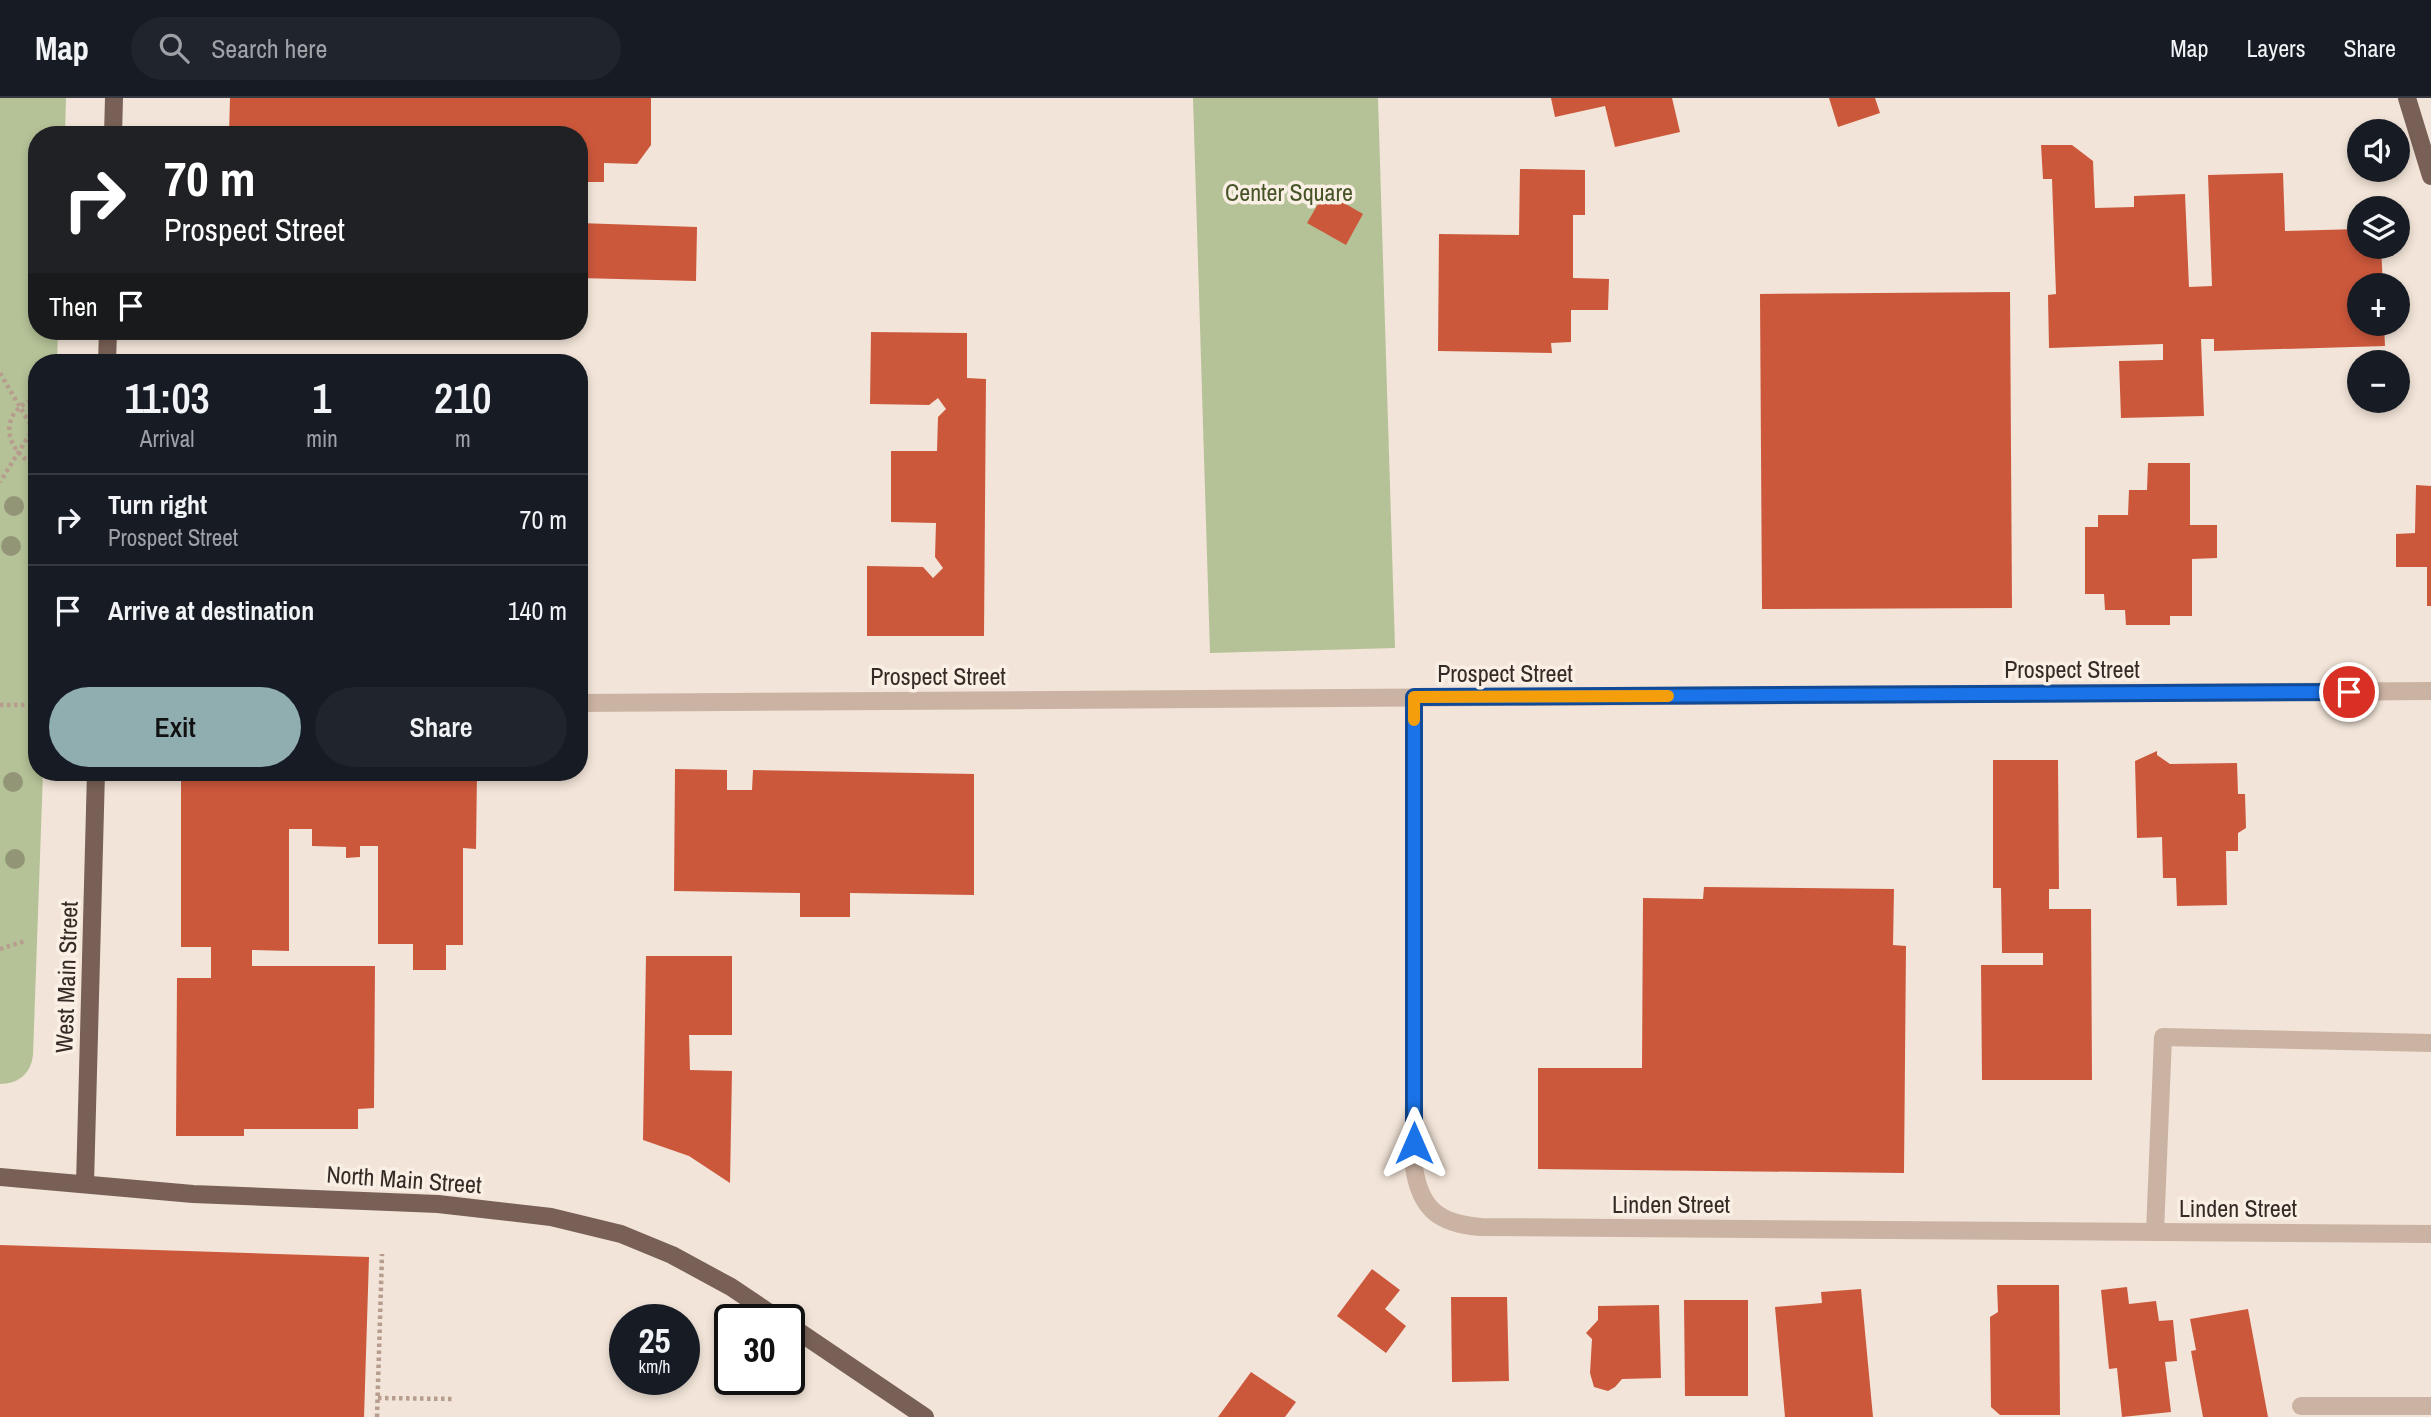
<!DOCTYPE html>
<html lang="en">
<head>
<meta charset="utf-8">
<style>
	body { margin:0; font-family:"Archivo Narrow",sans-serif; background:#20242c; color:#f1f3f6; height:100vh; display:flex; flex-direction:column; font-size:26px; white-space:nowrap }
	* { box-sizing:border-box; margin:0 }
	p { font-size:23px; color:#9ea1a6 }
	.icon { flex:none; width:38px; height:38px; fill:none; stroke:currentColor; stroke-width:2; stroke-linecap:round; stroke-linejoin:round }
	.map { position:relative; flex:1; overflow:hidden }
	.drawer { position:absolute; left:28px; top:256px; width:560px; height:427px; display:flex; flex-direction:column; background:#171b24; border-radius:28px; box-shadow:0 4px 10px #0003 }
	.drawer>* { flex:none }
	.hud { position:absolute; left:28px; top:28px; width:560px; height:214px; border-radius:28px; box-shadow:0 4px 10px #0003; background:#202124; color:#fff; overflow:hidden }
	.tools { position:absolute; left:2347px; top:21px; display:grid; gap:14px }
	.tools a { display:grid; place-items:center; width:63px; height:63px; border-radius:50%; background:#171b24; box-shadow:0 4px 10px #0003; font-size:35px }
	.speed { position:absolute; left:609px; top:1206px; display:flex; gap:14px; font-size:35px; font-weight:700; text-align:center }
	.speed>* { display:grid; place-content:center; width:91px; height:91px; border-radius:50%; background:#171b24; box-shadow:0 4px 10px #0003; line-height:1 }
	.speed small { font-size:18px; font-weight:400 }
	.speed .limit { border:4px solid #111; border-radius:10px; background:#fff; color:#111 }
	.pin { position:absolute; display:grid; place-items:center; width:60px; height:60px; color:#fff; margin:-30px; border:4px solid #fff; border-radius:50%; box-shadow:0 2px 7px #0007 }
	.me { position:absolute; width:77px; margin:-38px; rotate:0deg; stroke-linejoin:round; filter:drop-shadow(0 0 5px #0008) }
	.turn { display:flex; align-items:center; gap:24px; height:147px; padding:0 21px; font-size:32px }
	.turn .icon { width:91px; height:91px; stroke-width:2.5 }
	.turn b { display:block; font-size:49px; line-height:60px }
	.then { display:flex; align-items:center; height:66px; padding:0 21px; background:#0003; gap:14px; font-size:26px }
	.eta { display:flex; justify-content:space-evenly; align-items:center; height:119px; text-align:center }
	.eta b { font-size:42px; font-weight:600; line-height:49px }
	.primary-button { display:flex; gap:14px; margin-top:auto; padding:14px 21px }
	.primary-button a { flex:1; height:80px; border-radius:42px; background:#90adaf; color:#111; font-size:28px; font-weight:600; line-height:80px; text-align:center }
	.primary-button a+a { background:#20242c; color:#f1f3f6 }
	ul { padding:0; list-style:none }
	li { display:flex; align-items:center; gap:21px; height:91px; padding:0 21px; border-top:2px solid #363941 }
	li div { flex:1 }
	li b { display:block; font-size:26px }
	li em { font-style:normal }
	header { display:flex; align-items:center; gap:42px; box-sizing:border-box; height:98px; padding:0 35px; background:#171b24; border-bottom:2px solid #363941 }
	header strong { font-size:33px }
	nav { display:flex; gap:38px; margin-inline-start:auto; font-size:24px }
	.search { width:490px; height:63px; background:#20242c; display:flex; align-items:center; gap:18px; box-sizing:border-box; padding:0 24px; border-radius:38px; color:#9ea1a6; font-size:26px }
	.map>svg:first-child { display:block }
	.green { fill:#b5c297 }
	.building { fill:#cc583c }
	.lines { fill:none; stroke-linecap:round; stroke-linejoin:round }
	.path { stroke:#b69d8d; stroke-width:4.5; stroke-dasharray:3.5 3.5; stroke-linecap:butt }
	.minor { stroke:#cbb3a3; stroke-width:18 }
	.major { stroke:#786056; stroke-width:18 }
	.tree { fill:#939577 }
	.route-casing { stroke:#114b97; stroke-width:18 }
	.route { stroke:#1a73e8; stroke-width:12 }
	.slow { stroke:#f59e0b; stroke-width:12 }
	.labels { text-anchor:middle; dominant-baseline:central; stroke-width:7; stroke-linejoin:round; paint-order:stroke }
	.park-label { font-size:24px; fill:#465528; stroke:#faefe4 }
	.street-label { font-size:24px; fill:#352a26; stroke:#faefe4 }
</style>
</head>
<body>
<header>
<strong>Map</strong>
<div class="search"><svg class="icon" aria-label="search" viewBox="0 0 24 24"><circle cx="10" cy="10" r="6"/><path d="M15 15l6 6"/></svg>Search here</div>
<nav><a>Map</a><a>Layers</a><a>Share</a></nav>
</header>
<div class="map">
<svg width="2431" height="1319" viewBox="0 0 2431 1319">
	<rect width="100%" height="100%" fill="#f2e4d8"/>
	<g class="green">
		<path d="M 0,0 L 66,0 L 65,37 L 37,37 L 37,233 L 58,233 L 57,264 L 37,264 L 37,674 L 43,674 L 33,957 C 31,975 19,986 0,986 Z"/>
		<path d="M 1193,0 L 1378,0 L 1395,550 L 1210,555 Z"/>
	</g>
	<g class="building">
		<path d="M 230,0 L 651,0 L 651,47 L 637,66 L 604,65 L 604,84 L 579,84 L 579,37 L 229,37 Z"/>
		<path d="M 1551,0 L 1672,0 L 1680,34 L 1615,49 L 1605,8 L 1555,19 Z"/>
		<path d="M 1829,0 L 1875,0 L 1880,15 L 1838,29 Z"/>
		<path d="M 2041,47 L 2072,47 L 2093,63 L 2095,110 L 2134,109 L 2134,98 L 2185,96 L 2189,189 L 2212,188 L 2208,77 L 2283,75 L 2285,133 L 2359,131 L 2359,149 L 2381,149 L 2383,187 L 2359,187 L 2359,226 L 2384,226 L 2385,248 L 2214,253 L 2214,241 L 2201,241 L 2204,318 L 2121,320 L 2119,263 L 2163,262 L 2163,246 L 2049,250 L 2048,197 L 2056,196 L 2052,81 L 2043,81 Z"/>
		<path d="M 1520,71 L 1585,72 L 1585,117 L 1573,117 L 1573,180 L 1609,181 L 1608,212 L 1571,212 L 1571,244 L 1551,245 L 1552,255 L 1438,253 L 1439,136 L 1519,137 Z"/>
		<path d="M 1325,94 L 1363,116 L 1346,147 L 1307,125 Z"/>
		<path d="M 579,125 L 697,129 L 696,183 L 579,180 Z"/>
		<path d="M 2010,194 L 2012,510 L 1762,511 L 1760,196 Z"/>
		<path d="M 365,233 L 467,233 L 466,240 L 365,236 Z"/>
		<path d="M 871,234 L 967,235 L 967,280 L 986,281 L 984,538 L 867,538 L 867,468 L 923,469 L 933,480 L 943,470 L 935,459 L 936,425 L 891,424 L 891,353 L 937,353 L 938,319 L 946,311 L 938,300 L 929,307 L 870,306 Z"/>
		<path d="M 2148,365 L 2190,365 L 2190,427 L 2217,427 L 2217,460 L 2192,461 L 2192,518 L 2170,518 L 2170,527 L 2126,527 L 2125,512 L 2105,512 L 2104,496 L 2085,496 L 2085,429 L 2098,429 L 2098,417 L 2128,417 L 2129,392 L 2147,392 Z"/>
		<path d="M 2416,387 L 2431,388 L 2431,508 L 2427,508 L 2427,469 L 2396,469 L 2396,436 L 2415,435 Z"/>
		<path d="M 2157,653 L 2157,657 L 2170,666 L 2237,665 L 2238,696 L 2245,696 L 2246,730 L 2238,735 L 2238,753 L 2226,753 L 2227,807 L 2177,808 L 2176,780 L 2163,780 L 2162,739 L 2137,740 L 2135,663 Z"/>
		<path d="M 1993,662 L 2058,662 L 2059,791 L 2049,791 L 2049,811 L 2091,811 L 2092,982 L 1982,982 L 1981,867 L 2043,867 L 2043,855 L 2002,855 L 2001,790 L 1993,790 Z"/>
		<path d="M 675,671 L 727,672 L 727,692 L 752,692 L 753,672 L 974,676 L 974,797 L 850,795 L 850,819 L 800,819 L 800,795 L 674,793 Z"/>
		<path d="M 181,674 L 477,674 L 476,751 L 463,750 L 463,847 L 446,847 L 446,872 L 413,872 L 413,846 L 378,846 L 378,748 L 360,748 L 360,759 L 346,760 L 346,749 L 312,748 L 312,731 L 289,731 L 289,853 L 252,852 L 252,868 L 375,868 L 374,1010 L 358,1011 L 358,1031 L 244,1031 L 244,1038 L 176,1038 L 177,880 L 211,880 L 211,849 L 181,849 Z"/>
		<path d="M 1704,789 L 1894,791 L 1893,847 L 1906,848 L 1904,1075 L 1538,1071 L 1538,970 L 1642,970 L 1643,800 L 1703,801 Z"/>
		<path d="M 646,858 L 732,858 L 732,937 L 689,937 L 690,972 L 732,973 L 730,1085 L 689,1058 L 643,1042 Z"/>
		<path d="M 0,1147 L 369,1159 L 364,1319 L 0,1319 Z"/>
		<path d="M 1372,1171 L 1400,1192 L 1385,1211 L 1406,1228 L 1386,1255 L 1337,1218 Z"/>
		<path d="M 1997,1187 L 2059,1187 L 2060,1317 L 2000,1317 L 1991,1309 L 1990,1219 L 1998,1214 Z"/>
		<path d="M 2127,1189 L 2129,1206 L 2156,1203 L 2159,1223 L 2173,1222 L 2177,1263 L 2165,1264 L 2171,1314 L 2122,1319 L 2117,1270 L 2109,1271 L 2101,1192 Z"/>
		<path d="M 1861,1191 L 1873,1319 L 1785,1319 L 1775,1209 L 1822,1205 L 1821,1194 Z"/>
		<path d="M 1451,1199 L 1507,1199 L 1509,1283 L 1452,1284 Z"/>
		<path d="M 1684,1202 L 1748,1202 L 1748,1298 L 1685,1298 Z"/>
		<path d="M 1659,1207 L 1661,1280 L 1622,1281 L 1615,1289 L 1608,1293 L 1594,1289 L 1590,1275 L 1592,1241 L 1586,1235 L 1598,1222 L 1598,1208 Z"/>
		<path d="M 2248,1211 L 2268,1319 L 2203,1319 L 2191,1253 L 2196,1252 L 2190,1221 Z"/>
		<path d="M 1251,1274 L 1296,1304 L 1285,1319 L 1218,1319 Z"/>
	</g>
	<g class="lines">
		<g class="path">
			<path d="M 0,275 L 33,331 L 0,384"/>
			<path d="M 37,300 C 0,312 0,349 37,369"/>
			<path d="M 0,607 L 30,607"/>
			<path d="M 0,851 L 25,843"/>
			<path d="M 378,1300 L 455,1301"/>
			<path d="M 377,1319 L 382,1156"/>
		</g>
		<g class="minor">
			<path d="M 1414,599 L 1414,1069 C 1420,1111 1439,1126 1481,1129 L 2431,1136"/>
			<path d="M 579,605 L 2431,593"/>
			<path d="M 2155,1134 L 2163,939 L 2431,945"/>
			<path d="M 2301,1308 L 2431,1308"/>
		</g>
		<g class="major">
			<path d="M 2407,0 L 2431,78"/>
			<path d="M 113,37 L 114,0"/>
			<path d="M 107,264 L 108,233"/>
			<path d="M 0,1079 L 193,1096 L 438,1106 L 551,1119 L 621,1136 L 672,1157 L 731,1189 L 780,1222"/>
			<path d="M 85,1086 L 96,674"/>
			<path d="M 789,1227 L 925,1319"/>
		</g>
	</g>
	<g class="tree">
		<circle cx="14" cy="408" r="10"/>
		<circle cx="11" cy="448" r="10"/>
		<circle cx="13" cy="684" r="10"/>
		<circle cx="15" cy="761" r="10"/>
	</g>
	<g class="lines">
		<defs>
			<path id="route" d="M 1414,1045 L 1414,599 L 2349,594"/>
		</defs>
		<use href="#route" class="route-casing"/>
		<use href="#route" class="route"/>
		<path class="slow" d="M 1414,622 L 1414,599 L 1668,598"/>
	</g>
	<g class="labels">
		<g class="park-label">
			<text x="1289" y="94">Center Square</text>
		</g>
		<g class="street-label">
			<text x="2072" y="571">Prospect Street</text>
			<text x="1505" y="575">Prospect Street</text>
			<text x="938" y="578">Prospect Street</text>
			<text transform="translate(66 879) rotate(-88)">West Main Street</text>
			<text transform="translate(404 1081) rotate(4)">North Main Street</text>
			<text x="1671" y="1106">Linden Street</text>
			<text x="2238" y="1110">Linden Street</text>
		</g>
	</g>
</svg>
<div class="tools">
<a><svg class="icon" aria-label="sound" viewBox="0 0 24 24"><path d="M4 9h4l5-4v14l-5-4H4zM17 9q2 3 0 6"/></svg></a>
<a><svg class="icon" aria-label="layers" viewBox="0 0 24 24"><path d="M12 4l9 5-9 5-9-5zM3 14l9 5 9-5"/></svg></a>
<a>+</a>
<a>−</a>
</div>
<div class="speed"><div>25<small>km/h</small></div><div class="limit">30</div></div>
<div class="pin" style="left:2349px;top:594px;background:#d93025"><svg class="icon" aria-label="arrive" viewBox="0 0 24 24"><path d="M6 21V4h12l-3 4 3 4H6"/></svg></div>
<svg class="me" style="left:1414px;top:1045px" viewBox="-20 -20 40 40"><path d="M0-17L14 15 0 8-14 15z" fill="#1a73e8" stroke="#fff" stroke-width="4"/></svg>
<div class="hud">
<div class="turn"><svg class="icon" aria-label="right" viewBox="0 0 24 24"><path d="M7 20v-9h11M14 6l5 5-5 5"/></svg><div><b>70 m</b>Prospect Street</div></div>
<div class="then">Then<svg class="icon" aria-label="arrive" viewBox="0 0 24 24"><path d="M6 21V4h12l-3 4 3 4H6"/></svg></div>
</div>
<section class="drawer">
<div class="eta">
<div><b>11:03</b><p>Arrival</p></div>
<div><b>1</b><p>min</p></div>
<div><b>210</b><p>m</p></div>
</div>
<ul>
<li><svg class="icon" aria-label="right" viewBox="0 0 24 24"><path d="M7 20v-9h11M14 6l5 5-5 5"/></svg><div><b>Turn right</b><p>Prospect Street</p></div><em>70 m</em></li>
<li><svg class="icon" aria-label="arrive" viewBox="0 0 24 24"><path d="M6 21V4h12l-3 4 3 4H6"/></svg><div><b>Arrive at destination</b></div><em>140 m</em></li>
</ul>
<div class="primary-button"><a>Exit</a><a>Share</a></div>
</section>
</div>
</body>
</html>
